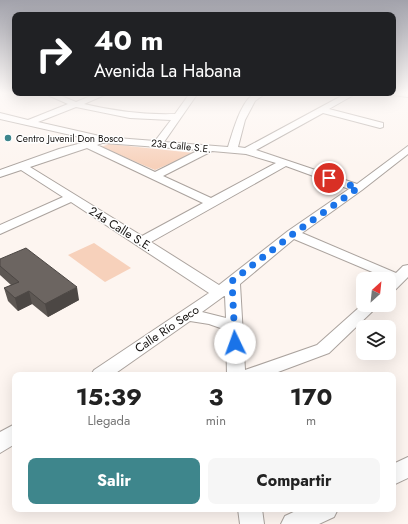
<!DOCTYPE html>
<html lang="es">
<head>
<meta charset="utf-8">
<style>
	body { margin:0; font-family:Jost,sans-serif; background:#f6f6f6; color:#222; height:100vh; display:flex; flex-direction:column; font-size:15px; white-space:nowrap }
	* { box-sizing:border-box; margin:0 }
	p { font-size:13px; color:#767676 }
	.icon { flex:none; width:22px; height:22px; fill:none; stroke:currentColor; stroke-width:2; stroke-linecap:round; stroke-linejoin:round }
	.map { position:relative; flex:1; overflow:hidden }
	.side { position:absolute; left:12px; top:372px; width:384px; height:140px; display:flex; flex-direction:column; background:#fff; border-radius:8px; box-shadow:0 4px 16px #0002 }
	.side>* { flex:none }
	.guide { position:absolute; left:12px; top:12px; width:384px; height:84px; border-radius:8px; box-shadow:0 4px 16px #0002; background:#202124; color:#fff; overflow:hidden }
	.needle { width:26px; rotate:27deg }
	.controls { position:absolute; left:356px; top:272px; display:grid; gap:8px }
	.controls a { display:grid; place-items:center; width:40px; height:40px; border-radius:8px; background:#fff; box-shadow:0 4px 16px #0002; font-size:20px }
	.pin { position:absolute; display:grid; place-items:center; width:34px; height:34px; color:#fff; margin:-17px; border:2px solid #fff; border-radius:50%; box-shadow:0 1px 4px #0007 }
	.me { position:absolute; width:44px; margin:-22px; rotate:357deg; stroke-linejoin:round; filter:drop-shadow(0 0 3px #0008) }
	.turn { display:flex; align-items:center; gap:14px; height:84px; padding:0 16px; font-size:18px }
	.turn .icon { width:52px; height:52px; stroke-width:2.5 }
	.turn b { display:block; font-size:28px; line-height:34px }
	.eta { display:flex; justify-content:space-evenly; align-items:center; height:68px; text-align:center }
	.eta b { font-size:24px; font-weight:700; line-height:28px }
	.button { display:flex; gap:8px; margin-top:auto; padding:8px 16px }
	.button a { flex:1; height:46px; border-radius:8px; background:#3e868c; color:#fff; font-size:16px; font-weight:700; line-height:46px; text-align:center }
	.button a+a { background:#f6f6f6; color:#222 }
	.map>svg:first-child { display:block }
	.green { fill:#f7d1bb }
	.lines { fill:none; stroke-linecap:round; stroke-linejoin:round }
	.minor-casing { stroke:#aba39e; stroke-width:2 }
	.minor { fill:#fff; fill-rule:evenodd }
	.wall { fill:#5d5753 }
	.shaded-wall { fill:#4c4744 }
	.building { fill:#6c6561; stroke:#4c4744 }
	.route { stroke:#1a73e8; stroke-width:7; stroke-dasharray:0 12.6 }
	.poi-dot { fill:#3e868c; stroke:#fff; stroke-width:1.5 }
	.labels { text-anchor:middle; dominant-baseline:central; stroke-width:3; stroke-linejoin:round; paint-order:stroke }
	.far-poi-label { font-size:10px; fill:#13100e; stroke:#fff; text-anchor:start }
	.far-street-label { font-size:10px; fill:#13100e; stroke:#fff }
	.street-label { font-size:12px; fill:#13100e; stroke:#fff }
</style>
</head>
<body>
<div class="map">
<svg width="408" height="524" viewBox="0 0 408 524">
	<rect width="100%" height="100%" fill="#fdf5f0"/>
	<g class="green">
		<path d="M 109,144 L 194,153 L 155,170 L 101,147 Z"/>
		<path d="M 94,243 L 131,268 L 105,282 L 68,255 Z"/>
	</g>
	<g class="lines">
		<defs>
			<g id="minor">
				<path d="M 43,93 L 54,93 L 76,102 L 98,93 L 109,93 L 84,104 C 114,111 144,115 175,114 L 190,93 L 198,93 L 164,142 L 228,147 C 233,132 241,99 256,93 C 259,92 263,93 266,93 L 255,101 L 245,120 L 238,147 L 245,148 L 347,93 L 357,93 L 329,109 L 383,123 L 383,127 L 380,128 L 323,113 L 256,150 L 357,184 L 408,146 L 408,154 L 362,190 L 302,233 L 396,273 L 403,266 L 408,265 L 408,277 L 394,291 L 389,293 L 389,279 L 294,239 L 240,284 L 245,370 L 317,345 L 363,304 L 379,305 L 329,353 L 270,375 L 227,375 L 226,330 L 209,324 L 190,321 L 113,375 L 91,375 L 94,370 L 209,293 L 71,202 L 0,234 L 0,225 L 63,197 L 21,170 L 0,177 L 0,170 L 59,149 L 93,140 L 0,119 L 0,113 L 28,120 L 68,104 ZM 76,107 L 130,118 L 171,120 L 155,141 L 104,137 L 38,122 ZM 102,143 L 104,143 L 199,150 L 155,172 L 97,145 ZM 87,148 L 203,203 L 142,236 L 30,167 ZM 212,151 L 246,154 L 276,163 L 211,198 L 163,176 ZM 286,166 L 349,189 L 288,231 L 219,285 L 151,242 ZM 225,296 L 226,318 L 202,312 L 224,296 Z"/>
				<path d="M 392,93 L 408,93 L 408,97 L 393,95 Z"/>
				<path d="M 15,424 L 15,444 L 0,453 L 0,432 Z"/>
				<path d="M 408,457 L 408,478 L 393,485 L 393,464 Z"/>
				<path d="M 238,509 L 262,509 L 264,524 L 240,524 Z"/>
				<path d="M 300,509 L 338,509 L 334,517 L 319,524 L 281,524 L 285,516 Z"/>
			</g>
		</defs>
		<use href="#minor" class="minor-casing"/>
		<use href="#minor" class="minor"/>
	</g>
	<path class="wall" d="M 0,259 L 79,300 L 48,317 L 32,304 L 18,311 L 8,301 L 4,288 L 11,285 L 0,275 Z"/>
	<g class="shaded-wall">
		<path d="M 77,287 L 79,300 L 48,317 L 45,304 Z"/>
		<path d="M 29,291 L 32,304 L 18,311 L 15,298 Z"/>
	</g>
	<path class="building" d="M 26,248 L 77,287 L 45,304 L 29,291 L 15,298 L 4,288 L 19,282 L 0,266 L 0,259 Z"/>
	<linearGradient id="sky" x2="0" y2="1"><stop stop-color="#a2a2ab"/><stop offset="0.56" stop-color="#fefaf8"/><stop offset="1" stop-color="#fefaf8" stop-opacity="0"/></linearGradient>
	<rect width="408" height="166" fill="url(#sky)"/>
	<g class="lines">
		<path class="route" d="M 235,343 L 232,281 L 293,234 L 358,188 L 329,178"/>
	</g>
	<circle class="poi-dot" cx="8" cy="138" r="4"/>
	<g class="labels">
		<g class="far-poi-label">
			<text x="16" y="138">Centro Juvenil Don Bosco</text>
		</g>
		<g class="far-street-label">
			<text transform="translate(181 146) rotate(6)">23a Calle S.E.</text>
		</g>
		<g class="street-label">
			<text transform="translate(121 229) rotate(32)">24a Calle S.E.</text>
			<text transform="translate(167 329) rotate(-34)">Calle Río Seco</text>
		</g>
	</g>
</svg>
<div class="controls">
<a><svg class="needle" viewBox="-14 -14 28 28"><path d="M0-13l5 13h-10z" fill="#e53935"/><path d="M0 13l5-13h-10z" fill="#767676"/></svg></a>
<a><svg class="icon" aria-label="layers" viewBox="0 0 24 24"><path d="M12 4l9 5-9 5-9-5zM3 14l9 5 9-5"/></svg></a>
</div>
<div class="pin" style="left:329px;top:178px;background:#d93025"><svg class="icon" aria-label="arrive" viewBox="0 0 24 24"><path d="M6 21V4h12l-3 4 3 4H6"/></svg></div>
<svg class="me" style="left:235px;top:343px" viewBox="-20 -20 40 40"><circle r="19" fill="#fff"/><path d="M0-13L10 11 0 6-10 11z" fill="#1a73e8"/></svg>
<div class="guide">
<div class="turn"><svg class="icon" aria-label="right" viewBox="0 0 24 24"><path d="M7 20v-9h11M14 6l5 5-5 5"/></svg><div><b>40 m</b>Avenida La Habana</div></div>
</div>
<section class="side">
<div class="eta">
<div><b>15:39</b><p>Llegada</p></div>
<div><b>3</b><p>min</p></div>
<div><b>170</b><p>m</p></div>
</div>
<div class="button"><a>Salir</a><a>Compartir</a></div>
</section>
</div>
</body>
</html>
